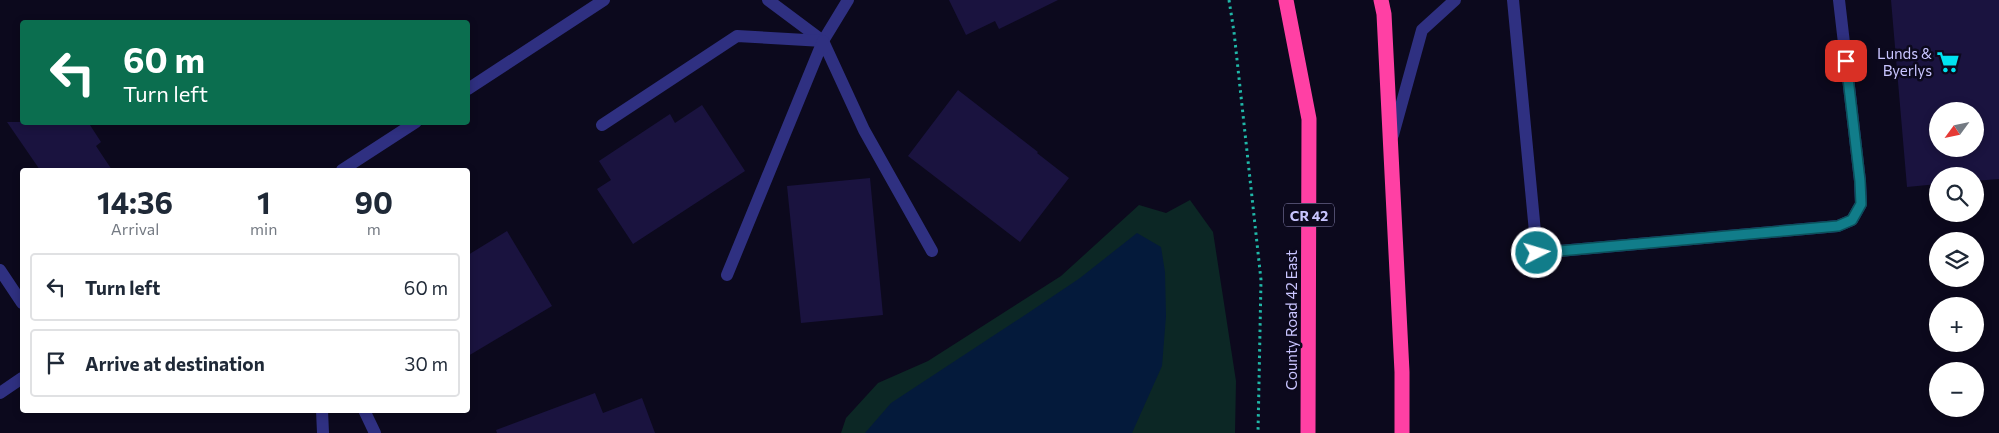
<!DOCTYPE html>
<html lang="en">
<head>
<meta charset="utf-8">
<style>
	body { margin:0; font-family:Commissioner,sans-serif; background:#f6f6f7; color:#1f2937; height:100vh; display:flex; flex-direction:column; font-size:19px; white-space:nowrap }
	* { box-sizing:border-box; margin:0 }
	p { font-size:16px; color:#747a83 }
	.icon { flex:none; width:28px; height:28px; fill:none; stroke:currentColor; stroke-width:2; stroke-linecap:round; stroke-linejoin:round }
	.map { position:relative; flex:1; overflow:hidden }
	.side { position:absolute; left:20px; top:168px; width:450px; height:245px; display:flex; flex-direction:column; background:#fff; border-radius:5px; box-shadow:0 2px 8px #0003 }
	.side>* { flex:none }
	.top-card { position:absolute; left:20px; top:20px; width:450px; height:105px; border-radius:5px; box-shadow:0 2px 8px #0003; background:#0b6e4f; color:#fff; overflow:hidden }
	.needle { width:32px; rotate:237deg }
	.buttons { position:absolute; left:1929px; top:102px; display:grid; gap:10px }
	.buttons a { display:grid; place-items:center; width:55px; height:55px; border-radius:50%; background:#fff; box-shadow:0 2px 8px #0003; font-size:25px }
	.pin { position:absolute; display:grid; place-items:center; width:42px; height:42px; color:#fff; margin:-21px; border-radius:10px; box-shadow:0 2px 8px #0006 }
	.me { position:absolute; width:55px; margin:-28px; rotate:85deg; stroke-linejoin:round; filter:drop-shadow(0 0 4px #0008) }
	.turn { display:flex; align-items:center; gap:18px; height:105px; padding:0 20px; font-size:22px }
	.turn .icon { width:65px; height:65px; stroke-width:2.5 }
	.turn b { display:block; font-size:35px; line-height:42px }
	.eta { display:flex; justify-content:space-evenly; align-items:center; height:85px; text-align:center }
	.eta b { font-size:30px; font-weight:700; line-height:35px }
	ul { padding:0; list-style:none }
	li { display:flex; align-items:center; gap:15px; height:68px; margin:0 10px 8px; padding:0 10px; border:2px solid #e0e1e3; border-radius:5px }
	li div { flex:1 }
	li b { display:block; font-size:19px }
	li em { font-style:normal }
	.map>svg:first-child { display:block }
	.green { fill:#0c2725 }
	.water { fill:#041a3b }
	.building { fill:#1a133f; fill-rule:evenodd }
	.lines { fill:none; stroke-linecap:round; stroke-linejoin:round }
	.path { stroke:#20b8a8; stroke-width:3; stroke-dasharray:2.5 4; stroke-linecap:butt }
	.minor { stroke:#2f3081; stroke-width:12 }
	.highway { stroke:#ff40a4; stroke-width:15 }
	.route-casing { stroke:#0b515a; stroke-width:12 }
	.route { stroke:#117d8a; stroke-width:9 }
	.labels { text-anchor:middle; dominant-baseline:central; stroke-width:5; stroke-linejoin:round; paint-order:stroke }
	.shield { fill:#0c091d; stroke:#908dbb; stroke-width:1 }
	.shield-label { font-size:14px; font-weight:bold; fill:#c9c5ff }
	.poi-label { font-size:15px; fill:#c9c5ff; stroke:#0c091d; text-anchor:end }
	.street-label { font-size:15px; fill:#c9c5ff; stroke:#0c091d }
</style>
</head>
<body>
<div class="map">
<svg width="1999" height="433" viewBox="0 0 1999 433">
	<rect width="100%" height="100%" fill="#0c091d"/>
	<path class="green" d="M 1190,200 L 1213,232 L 1236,381 L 1235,433 L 841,433 L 846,418 L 878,383 L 928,361 L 1061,276 L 1139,205 L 1166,213 Z"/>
	<path class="water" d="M 1137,233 L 1161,247 L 1165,272 L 1166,316 L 1162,366 L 1132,433 L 865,433 L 891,403 L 1028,313 L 1080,278 Z"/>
	<g class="building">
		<path d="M 949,0 L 1058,0 L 999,29 L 995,21 L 966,35 Z"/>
		<path d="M 1891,0 L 1999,0 L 1999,179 L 1975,181 L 1975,176 L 1938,176 L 1938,184 L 1907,187 ZM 1938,111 L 1975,111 L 1975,149 L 1938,149 Z"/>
		<path d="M 958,90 L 1038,152 L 1037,153 L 1069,178 L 1020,242 L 908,156 Z"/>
		<path d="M 702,105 L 745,171 L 633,244 L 597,189 L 611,180 L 599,161 L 670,114 L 675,123 Z"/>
		<path d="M 7,122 L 88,122 L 101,142 L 96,146 L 112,170 L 40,170 Z"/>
		<path d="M 870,178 L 883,315 L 801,323 L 787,186 Z"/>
		<path d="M 507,231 L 552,306 L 468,356 L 468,255 Z"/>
		<path d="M 595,393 L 603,413 L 642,398 L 655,433 L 497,433 L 496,430 Z"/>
	</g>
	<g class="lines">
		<path class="path" d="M 1229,0 L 1234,32 L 1261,280 L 1258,433"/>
		<g class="minor">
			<path d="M 768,0 L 823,41"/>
			<path d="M 1513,0 L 1537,253 L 1838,226 L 1852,220 L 1861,204 L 1860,181 L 1839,0"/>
			<path d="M 823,41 L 848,0"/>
			<path d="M 468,89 L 604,0"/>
			<path d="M 602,125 L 737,36 L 823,41"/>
			<path d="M 1393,135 L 1422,30 L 1455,0"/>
			<path d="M 342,170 L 416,122"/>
			<path d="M 0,270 L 22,303"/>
			<path d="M 727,275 L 823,41 L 864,130 L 932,251"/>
			<path d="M 0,393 L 22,378"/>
			<path d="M 322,410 L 323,433"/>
			<path d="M 364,410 L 375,433"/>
		</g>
		<g class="highway">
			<path d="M 1286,0 L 1309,119 L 1308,433"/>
			<path d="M 1381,0 L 1384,14 L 1402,372 L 1402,433"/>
		</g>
	</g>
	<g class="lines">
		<defs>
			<path id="route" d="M 1537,253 L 1838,226 L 1852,220 L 1861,204 L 1860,181 L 1846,61"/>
		</defs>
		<use href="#route" class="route-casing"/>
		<use href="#route" class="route"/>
	</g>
	<defs>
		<symbol id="supermarket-bare" viewBox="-9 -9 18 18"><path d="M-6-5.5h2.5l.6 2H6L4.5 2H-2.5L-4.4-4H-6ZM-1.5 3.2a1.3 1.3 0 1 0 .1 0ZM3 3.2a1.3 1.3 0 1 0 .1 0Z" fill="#00e3f0" stroke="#0c091d" stroke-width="2.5" paint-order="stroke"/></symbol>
	</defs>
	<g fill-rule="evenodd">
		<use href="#supermarket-bare" x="1932" y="46" width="32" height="32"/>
	</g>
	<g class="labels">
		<rect class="shield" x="1284" y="203.5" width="50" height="23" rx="4"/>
		<g class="shield-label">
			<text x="1309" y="215">CR 42</text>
		</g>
		<g class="poi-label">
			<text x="1932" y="53">Lunds &amp;<tspan x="1932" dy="17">Byerlys</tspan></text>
		</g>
		<g class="street-label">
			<text transform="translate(1291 320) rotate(-90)">County Road 42 East</text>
		</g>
	</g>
</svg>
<div class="buttons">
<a><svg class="needle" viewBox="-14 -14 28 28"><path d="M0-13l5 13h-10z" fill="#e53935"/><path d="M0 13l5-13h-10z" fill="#747a83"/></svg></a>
<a><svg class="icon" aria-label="search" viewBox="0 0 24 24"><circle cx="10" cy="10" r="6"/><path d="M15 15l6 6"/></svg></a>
<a><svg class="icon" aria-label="layers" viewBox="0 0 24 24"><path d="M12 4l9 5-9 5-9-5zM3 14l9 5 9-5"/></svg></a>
<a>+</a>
<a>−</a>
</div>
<div class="pin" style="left:1846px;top:61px;background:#d93025"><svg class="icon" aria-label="arrive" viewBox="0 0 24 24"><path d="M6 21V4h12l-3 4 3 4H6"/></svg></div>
<svg class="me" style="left:1537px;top:253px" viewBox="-20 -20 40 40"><circle r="17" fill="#117d8a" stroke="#fff" stroke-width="3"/><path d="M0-11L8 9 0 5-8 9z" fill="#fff"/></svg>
<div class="top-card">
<div class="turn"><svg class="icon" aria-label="left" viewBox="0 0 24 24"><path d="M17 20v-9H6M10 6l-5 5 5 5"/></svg><div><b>60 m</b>Turn left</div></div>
</div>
<section class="side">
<div class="eta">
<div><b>14:36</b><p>Arrival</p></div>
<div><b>1</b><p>min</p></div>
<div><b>90</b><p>m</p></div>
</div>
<ul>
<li><svg class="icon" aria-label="left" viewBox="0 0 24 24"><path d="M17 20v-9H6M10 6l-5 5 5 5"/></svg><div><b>Turn left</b></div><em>60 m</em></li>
<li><svg class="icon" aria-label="arrive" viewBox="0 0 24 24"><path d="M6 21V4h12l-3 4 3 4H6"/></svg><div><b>Arrive at destination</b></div><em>30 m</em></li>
</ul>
</section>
</div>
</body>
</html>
